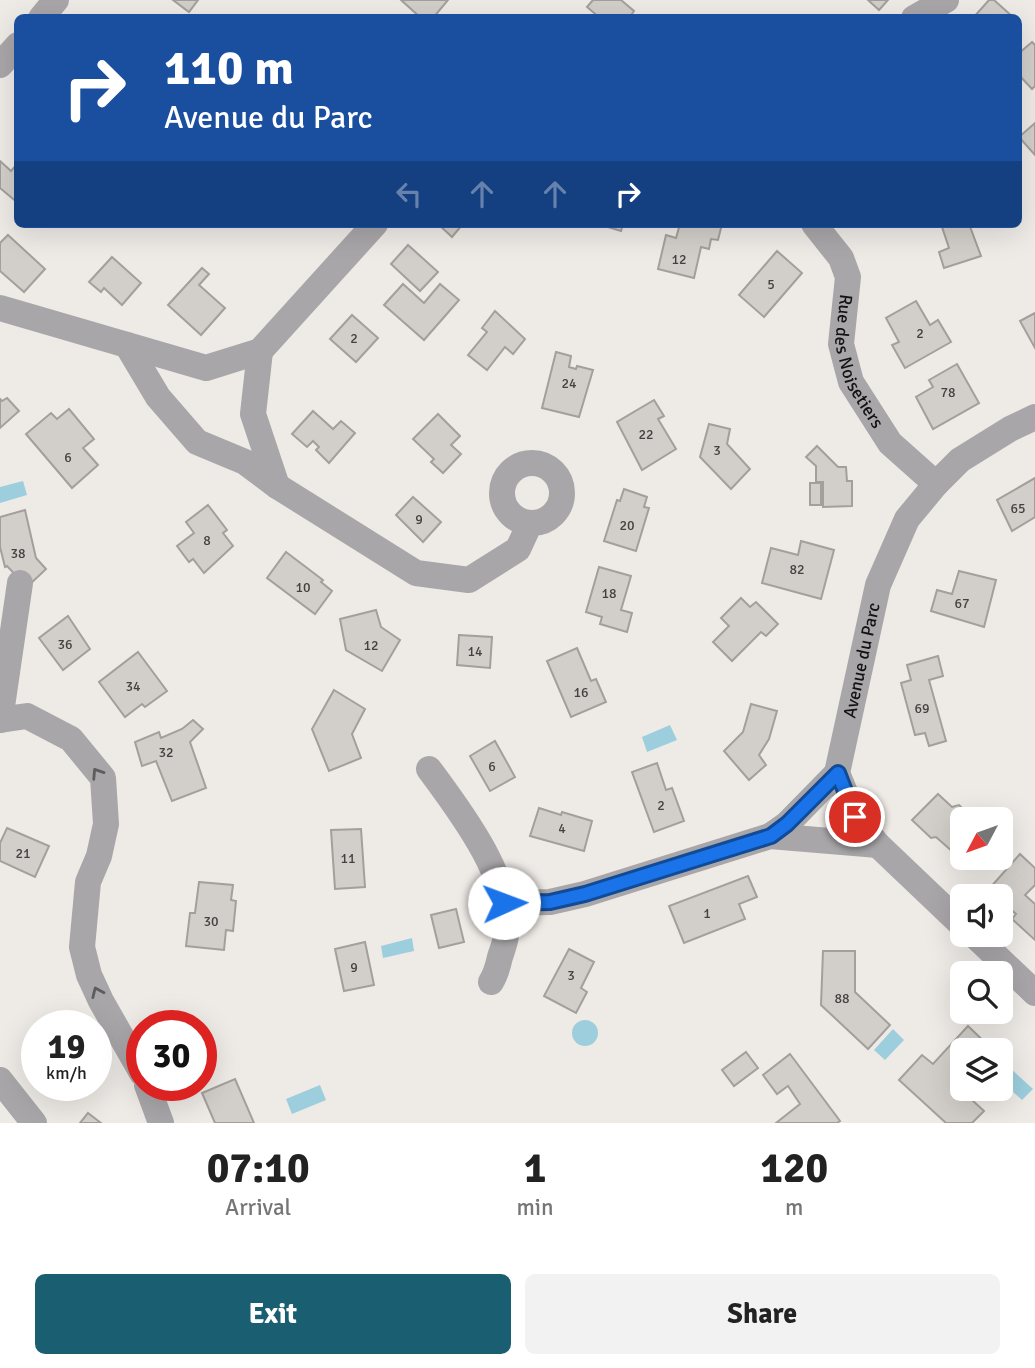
<!DOCTYPE html>
<html lang="en">
<head>
<meta charset="utf-8">
<style>
	body { margin:0; font-family:Signika,sans-serif; background:#f2f2f2; color:#222; height:100vh; display:flex; flex-direction:column; font-size:26px; white-space:nowrap }
	* { box-sizing:border-box; margin:0 }
	p { font-size:23px; color:#767676 }
	.icon { flex:none; width:38px; height:38px; fill:none; stroke:currentColor; stroke-width:2; stroke-linecap:round; stroke-linejoin:round }
	.map { position:relative; height:1123px; overflow:hidden }
	.drawer { display:flex; flex-direction:column; background:#fff; flex:1 }
	.drawer>* { flex:none }
	.hud { position:absolute; left:14px; top:14px; width:1008px; height:214px; border-radius:10px; box-shadow:0 7px 28px #0002; background:#1a4fa0; color:#fff; overflow:hidden }
	.needle { width:46px; rotate:229deg }
	.buttons { position:absolute; left:950px; top:807px; display:grid; gap:14px }
	.buttons a { display:grid; place-items:center; width:63px; height:63px; border-radius:10px; background:#fff; box-shadow:0 7px 28px #0002; font-size:35px }
	.speed { position:absolute; left:21px; top:1010px; display:flex; gap:14px; font-size:35px; font-weight:700; text-align:center }
	.speed>* { display:grid; place-content:center; width:91px; height:91px; border-radius:50%; background:#fff; box-shadow:0 7px 28px #0002; line-height:1 }
	.speed small { font-size:18px; font-weight:400 }
	.speed .limit { border:10px solid #d22; background:#fff; color:#111 }
	.pin { position:absolute; display:grid; place-items:center; width:60px; height:60px; color:#fff; margin:-30px; border:4px solid #fff; border-radius:50%; box-shadow:0 2px 7px #0007 }
	.me { position:absolute; width:77px; margin:-38px; rotate:88deg; stroke-linejoin:round; filter:drop-shadow(0 0 5px #0008) }
	.turn { display:flex; align-items:center; gap:24px; height:147px; padding:0 35px; font-size:32px }
	.turn .icon { width:91px; height:91px; stroke-width:2.5 }
	.turn b { display:block; font-size:49px; line-height:60px }
	.lanes { display:flex; align-items:center; height:66px; padding:0 35px; background:#0003; justify-content:center; gap:35px; direction:ltr }
	.lanes .off { opacity:.35 }
	.eta { display:flex; justify-content:space-evenly; align-items:center; height:119px; text-align:center }
	.eta b { font-size:42px; font-weight:700; line-height:49px }
	.action { display:flex; gap:14px; margin-top:auto; padding:14px 35px }
	.action a { flex:1; height:80px; border-radius:10px; background:#1a5f71; color:#fff; font-size:28px; font-weight:700; line-height:80px; text-align:center }
	.action a+a { background:#f2f2f2; color:#222 }
	.map>svg:first-child { display:block }
	.water { fill:#9ccede }
	.building { fill:#d2cfca; stroke:#a3a09c; stroke-width:2 }
	.lines { fill:none; stroke-linecap:round; stroke-linejoin:round }
	.minor { stroke:#a8a6a8; stroke-width:26 }
	.oneway { stroke:#5e5c5d }
	.route-casing { stroke:#114b97; stroke-width:18 }
	.route { stroke:#1a73e8; stroke-width:12 }
	.labels { text-anchor:middle; dominant-baseline:central; stroke-width:5; stroke-linejoin:round; paint-order:stroke }
	.number-label { font-size:14px; fill:#444240 }
	.street-label { font-size:18px; fill:#151312; stroke:#fbf7f3 }
</style>
</head>
<body>
<div class="map">
<svg width="1035" height="1123" viewBox="0 0 1035 1123">
	<rect width="100%" height="100%" fill="#eeeae6"/>
	<g class="water">
		<path d="M 23,481 L 27,495 L 0,503 L 0,487 Z"/>
		<path d="M 670,725 L 677,740 L 647,752 L 642,737 Z"/>
		<path d="M 412,938 L 414,951 L 383,958 L 381,946 Z"/>
		<circle cx="585" cy="1033" r="13"/>
		<path d="M 893,1029 L 904,1040 L 885,1060 L 874,1050 Z"/>
		<path d="M 1009,1067 L 1033,1089 L 1022,1100 L 1001,1081 L 1001,1076 Z"/>
		<path d="M 320,1085 L 326,1100 L 292,1114 L 286,1099 Z"/>
	</g>
	<g class="building">
		<path d="M 173,0 L 198,0 L 189,12 Z"/>
		<path d="M 401,0 L 448,0 L 433,18 L 421,18 Z"/>
		<path d="M 593,0 L 621,0 L 634,11 L 629,18 L 600,18 L 587,7 Z"/>
		<path d="M 868,0 L 888,0 L 879,10 Z"/>
		<path d="M 989,0 L 994,0 L 1013,17 L 973,18 Z"/>
		<path d="M 1032,42 L 1035,45 L 1035,86 L 1032,89 L 1018,74 L 1018,54 Z"/>
		<path d="M 1035,123 L 1035,155 L 1019,137 Z"/>
		<path d="M 0,161 L 11,171 L 18,163 L 18,203 L 0,188 Z"/>
		<path d="M 438,224 L 463,224 L 452,237 Z"/>
		<path d="M 598,224 L 623,224 L 621,231 Z"/>
		<path d="M 680,224 L 722,224 L 718,240 L 711,239 L 709,249 L 701,247 L 694,278 L 658,269 L 666,235 L 676,238 Z"/>
		<path d="M 941,224 L 969,224 L 981,256 L 944,268 L 939,252 L 949,248 Z"/>
		<path d="M 8,235 L 45,269 L 24,292 L 0,271 L 0,243 Z"/>
		<path d="M 408,245 L 438,272 L 420,291 L 391,264 Z"/>
		<path d="M 777,251 L 802,273 L 764,317 L 739,295 Z"/>
		<path d="M 112,257 L 141,283 L 122,305 L 104,288 L 101,292 L 89,282 Z"/>
		<path d="M 202,268 L 209,274 L 199,285 L 225,308 L 201,335 L 168,305 Z"/>
		<path d="M 403,284 L 424,303 L 440,284 L 459,300 L 424,340 L 384,305 Z"/>
		<path d="M 916,301 L 930,325 L 938,320 L 951,342 L 905,368 L 892,345 L 899,342 L 886,318 Z"/>
		<path d="M 495,311 L 525,339 L 513,354 L 505,347 L 487,370 L 468,355 L 487,332 L 482,328 Z"/>
		<path d="M 1035,313 L 1035,348 L 1020,321 Z"/>
		<path d="M 352,315 L 378,338 L 356,362 L 330,339 Z"/>
		<path d="M 556,352 L 571,356 L 569,367 L 576,369 L 577,366 L 593,370 L 579,417 L 542,408 Z"/>
		<path d="M 957,364 L 979,403 L 933,429 L 916,397 L 933,387 L 929,380 Z"/>
		<path d="M 7,398 L 19,411 L 0,428 L 0,399 L 2,401 Z"/>
		<path d="M 654,400 L 664,416 L 658,419 L 676,449 L 642,470 L 617,422 Z"/>
		<path d="M 69,409 L 94,439 L 83,448 L 98,465 L 72,488 L 26,434 L 51,413 L 57,419 Z"/>
		<path d="M 313,411 L 333,429 L 341,421 L 355,433 L 329,463 L 316,450 L 319,447 L 313,441 L 307,447 L 292,434 Z"/>
		<path d="M 438,414 L 460,436 L 451,445 L 461,454 L 443,473 L 431,462 L 434,459 L 413,439 Z"/>
		<path d="M 709,424 L 730,429 L 727,444 L 750,469 L 731,489 L 700,457 Z"/>
		<path d="M 817,446 L 838,467 L 846,467 L 847,481 L 852,481 L 852,506 L 823,507 L 823,482 L 816,482 L 816,466 L 806,457 Z"/>
		<path d="M 1035,478 L 1035,517 L 1012,531 L 997,500 Z"/>
		<rect x="810" y="483" width="11" height="22"/>
		<path d="M 624,489 L 647,497 L 644,507 L 649,508 L 636,551 L 604,541 L 617,500 L 620,501 Z"/>
		<path d="M 413,497 L 441,522 L 423,542 L 396,515 Z"/>
		<path d="M 208,505 L 227,530 L 223,533 L 233,546 L 204,573 L 193,559 L 189,562 L 177,546 L 194,533 L 186,522 Z"/>
		<path d="M 25,510 L 36,558 L 46,569 L 27,587 L 7,566 L 5,567 L 0,547 L 0,517 Z"/>
		<path d="M 801,541 L 834,550 L 821,599 L 762,583 L 771,548 L 798,555 Z"/>
		<path d="M 286,552 L 323,580 L 321,582 L 332,591 L 315,614 L 267,578 Z"/>
		<path d="M 599,567 L 631,576 L 621,610 L 632,613 L 627,632 L 600,624 L 602,617 L 586,612 Z"/>
		<path d="M 959,571 L 996,580 L 984,627 L 931,611 L 937,590 L 952,594 Z"/>
		<path d="M 741,598 L 750,607 L 756,602 L 778,624 L 766,636 L 761,632 L 732,661 L 713,642 L 729,626 L 721,618 Z"/>
		<path d="M 376,610 L 381,627 L 400,640 L 382,671 L 346,650 L 340,619 Z"/>
		<path d="M 68,616 L 90,649 L 63,670 L 39,638 Z"/>
		<path d="M 459,635 L 492,637 L 490,668 L 457,665 Z"/>
		<path d="M 577,648 L 591,681 L 596,679 L 606,702 L 571,717 L 547,661 Z"/>
		<path d="M 138,652 L 167,691 L 145,707 L 142,704 L 125,717 L 99,682 Z"/>
		<path d="M 938,656 L 943,676 L 929,680 L 946,741 L 929,746 L 925,733 L 915,735 L 901,683 L 911,680 L 907,665 Z"/>
		<path d="M 334,690 L 365,709 L 352,734 L 361,758 L 329,771 L 312,729 Z"/>
		<path d="M 751,704 L 777,711 L 769,739 L 759,755 L 766,765 L 749,780 L 724,751 L 743,732 Z"/>
		<path d="M 193,720 L 203,729 L 190,742 L 206,788 L 172,801 L 156,761 L 142,766 L 135,742 L 159,732 L 161,738 L 182,729 Z"/>
		<path d="M 495,741 L 515,777 L 490,791 L 470,756 Z"/>
		<path d="M 657,763 L 666,790 L 672,788 L 684,821 L 654,832 L 632,772 Z"/>
		<path d="M 938,794 L 952,807 L 959,805 L 974,819 L 962,819 L 962,845 L 954,853 L 936,837 L 931,838 L 912,820 Z"/>
		<path d="M 539,808 L 561,815 L 562,812 L 592,821 L 584,851 L 530,836 Z"/>
		<path d="M 7,828 L 49,846 L 35,877 L 0,861 L 0,843 Z"/>
		<path d="M 361,829 L 365,887 L 335,889 L 331,830 Z"/>
		<path d="M 1020,854 L 1035,868 L 1035,885 L 1025,895 L 1035,904 L 1035,940 L 1012,919 L 1016,914 L 1001,901 L 1001,896 L 996,896 L 989,889 Z"/>
		<path d="M 748,876 L 757,897 L 739,904 L 745,919 L 684,943 L 669,906 Z"/>
		<path d="M 199,882 L 233,885 L 231,900 L 236,901 L 233,931 L 226,930 L 224,950 L 186,946 L 190,913 L 195,913 Z"/>
		<path d="M 456,909 L 464,942 L 439,948 L 431,915 Z"/>
		<path d="M 365,942 L 374,985 L 344,991 L 335,949 Z"/>
		<path d="M 569,949 L 594,962 L 581,988 L 587,992 L 576,1013 L 544,996 Z"/>
		<path d="M 823,951 L 855,951 L 855,992 L 890,1025 L 868,1049 L 821,1005 Z"/>
		<path d="M 968,1026 L 993,1050 L 962,1050 L 962,1087 L 960,1089 L 984,1111 L 972,1123 L 946,1123 L 899,1080 L 922,1055 L 933,1064 Z"/>
		<path d="M 746,1052 L 758,1068 L 734,1086 L 722,1070 Z"/>
		<path d="M 790,1054 L 840,1121 L 837,1123 L 776,1123 L 800,1104 L 788,1086 L 777,1094 L 763,1075 Z"/>
		<path d="M 235,1079 L 254,1123 L 215,1123 L 202,1093 Z"/>
		<path d="M 88,1113 L 101,1123 L 80,1123 Z"/>
	</g>
	<g class="lines">
		<g class="minor">
			<path d="M 41,18 L 56,0"/>
			<path d="M 914,18 L 946,0"/>
			<path d="M 0,65 L 18,45"/>
			<path id="s1" d="M 814,224 L 841,258 L 848,277 L 841,344 L 851,382 L 890,443 L 936,484"/>
			<path d="M 0,308 L 206,368 L 260,351 L 375,224"/>
			<path d="M 127,345 L 158,397 L 197,442 L 245,462 L 277,486 L 416,573 L 469,580 L 518,549 L 530,523"/>
			<path d="M 260,351 L 253,414 L 277,486"/>
			<circle cx="532" cy="493" r="30"/>
			<path d="M 0,720 L 27,716 L 71,739 L 103,778 L 106,824 L 99,856 L 88,882 L 82,947 L 89,975 L 101,1001 L 142,1073"/>
			<path d="M 0,720 L 20,583"/>
			<path d="M 429,769 C 460,811 514,881 506,936 C 505,943 502,951 500,957 C 498,966 496,974 491,982"/>
			<path d="M 770,836 L 787,824 L 837,773"/>
			<path d="M 504,903 L 550,902 L 585,894 L 770,836 L 878,845"/>
			<path id="s2" d="M 962,925 L 878,845 L 855,817 L 837,773 L 878,585 L 907,519 L 936,484 L 960,460 L 1010,429 L 1035,417"/>
			<path d="M 973,934 L 1035,993"/>
			<path d="M 0,1080 L 34,1123"/>
			<path d="M 147,1085 L 161,1123"/>
		</g>
	</g>
	<defs><path id="oneway-chevron" d="M-2-3.5L2.5 0L-2 3.5" fill="none" stroke-width="1.6" stroke-linecap="round" stroke-linejoin="round" transform="scale(1.75)"/></defs>
	<g class="oneway">
		<use href="#oneway-chevron" transform="translate(97 773) rotate(-123)"/>
		<use href="#oneway-chevron" transform="translate(97 992) rotate(-114)"/>
	</g>
	<g class="lines">
		<defs>
			<path id="route" d="M 504,903 L 550,902 L 585,894 L 771,836 L 787,824 L 838,773 L 855,817"/>
		</defs>
		<use href="#route" class="route-casing"/>
		<use href="#route" class="route"/>
	</g>
	<g class="labels">
		<g class="number-label">
			<text x="679" y="259">12</text>
			<text x="771" y="284">5</text>
			<text x="920" y="333">2</text>
			<text x="354" y="338">2</text>
			<text x="569" y="383">24</text>
			<text x="948" y="392">78</text>
			<text x="646" y="434">22</text>
			<text x="717" y="450">3</text>
			<text x="68" y="457">6</text>
			<text x="1018" y="508">65</text>
			<text x="419" y="519">9</text>
			<text x="627" y="525">20</text>
			<text x="207" y="540">8</text>
			<text x="18" y="553">38</text>
			<text x="797" y="569">82</text>
			<text x="303" y="587">10</text>
			<text x="609" y="593">18</text>
			<text x="962" y="603">67</text>
			<text x="65" y="644">36</text>
			<text x="371" y="645">12</text>
			<text x="475" y="651">14</text>
			<text x="133" y="686">34</text>
			<text x="581" y="692">16</text>
			<text x="922" y="708">69</text>
			<text x="166" y="752">32</text>
			<text x="492" y="766">6</text>
			<text x="661" y="805">2</text>
			<text x="562" y="828">4</text>
			<text x="23" y="853">21</text>
			<text x="348" y="858">11</text>
			<text x="707" y="913">1</text>
			<text x="211" y="921">30</text>
			<text x="354" y="967">9</text>
			<text x="571" y="975">3</text>
			<text x="842" y="998">88</text>
		</g>
		<g class="street-label">
			<text stroke="none"><textPath href="#s1" startOffset="152">Rue des Noisetiers</textPath></text>
			<text stroke="none"><textPath href="#s2" startOffset="315">Avenue du Parc</textPath></text>
		</g>
	</g>
</svg>
<div class="buttons">
<a><svg class="needle" viewBox="-14 -14 28 28"><path d="M0-13l5 13h-10z" fill="#e53935"/><path d="M0 13l5-13h-10z" fill="#767676"/></svg></a>
<a><svg class="icon" aria-label="sound" viewBox="0 0 24 24"><path d="M4 9h4l5-4v14l-5-4H4zM17 9q2 3 0 6"/></svg></a>
<a><svg class="icon" aria-label="search" viewBox="0 0 24 24"><circle cx="10" cy="10" r="6"/><path d="M15 15l6 6"/></svg></a>
<a><svg class="icon" aria-label="layers" viewBox="0 0 24 24"><path d="M12 4l9 5-9 5-9-5zM3 14l9 5 9-5"/></svg></a>
</div>
<div class="speed"><div>19<small>km/h</small></div><div class="limit">30</div></div>
<div class="pin" style="left:855px;top:817px;background:#d93025"><svg class="icon" aria-label="arrive" viewBox="0 0 24 24"><path d="M6 21V4h12l-3 4 3 4H6"/></svg></div>
<svg class="me" style="left:504px;top:903px" viewBox="-20 -20 40 40"><circle r="19" fill="#fff"/><path d="M0-13L10 11 0 6-10 11z" fill="#1a73e8"/></svg>
<div class="hud">
<div class="turn"><svg class="icon" aria-label="right" viewBox="0 0 24 24"><path d="M7 20v-9h11M14 6l5 5-5 5"/></svg><div><b>110 m</b>Avenue du Parc</div></div>
<div class="lanes"><svg class="icon off" aria-label="left" viewBox="0 0 24 24"><path d="M17 20v-9H6M10 6l-5 5 5 5"/></svg><svg class="icon off" aria-label="ahead" viewBox="0 0 24 24"><path d="M12 20V5M6 11l6-6 6 6"/></svg><svg class="icon off" aria-label="ahead" viewBox="0 0 24 24"><path d="M12 20V5M6 11l6-6 6 6"/></svg><svg class="icon" aria-label="right" viewBox="0 0 24 24"><path d="M7 20v-9h11M14 6l5 5-5 5"/></svg></div>
</div>
</div>
<section class="drawer">
<div class="eta">
<div><b>07:10</b><p>Arrival</p></div>
<div><b>1</b><p>min</p></div>
<div><b>120</b><p>m</p></div>
</div>
<div class="action"><a>Exit</a><a>Share</a></div>
</section>
</body>
</html>
